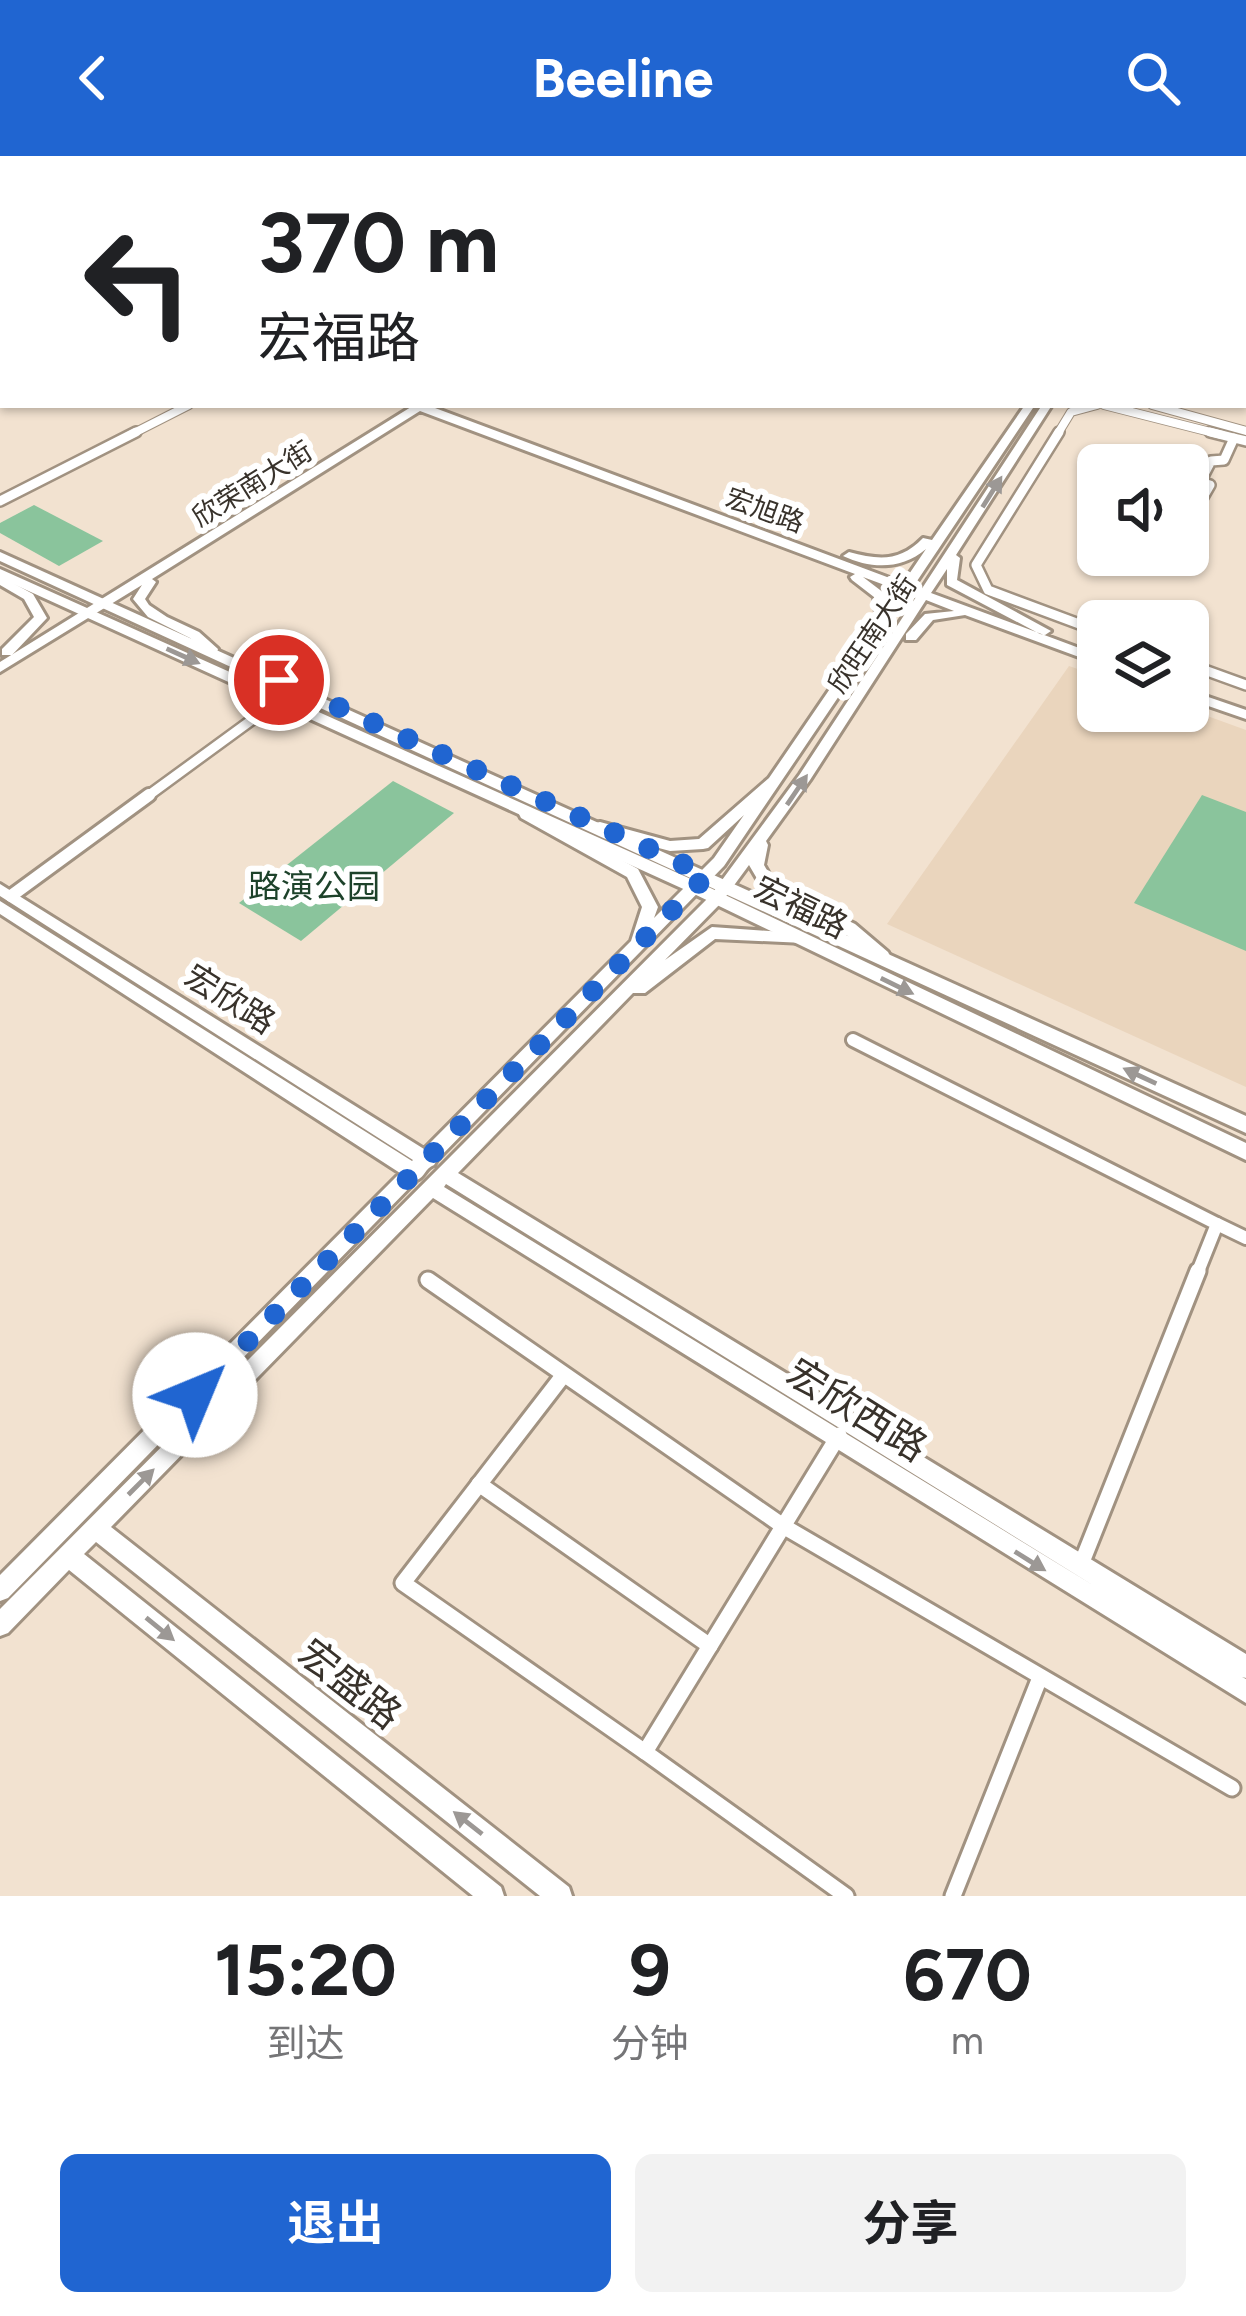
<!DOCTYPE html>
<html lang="zh">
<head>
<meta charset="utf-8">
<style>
	body { margin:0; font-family:Figtree,"Noto Sans SC",sans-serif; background:#f2f2f2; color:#202124; height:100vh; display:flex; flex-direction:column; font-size:45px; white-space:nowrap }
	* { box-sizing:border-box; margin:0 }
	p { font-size:39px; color:#757577 }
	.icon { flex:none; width:66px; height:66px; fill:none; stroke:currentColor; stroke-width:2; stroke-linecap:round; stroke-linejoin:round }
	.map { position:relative; height:1740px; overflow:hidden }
	.sheet { display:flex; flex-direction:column; background:#fff; flex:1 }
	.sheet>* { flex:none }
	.top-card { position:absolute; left:0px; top:0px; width:1248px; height:252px; box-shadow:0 3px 9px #0004; background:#fff; color:#202124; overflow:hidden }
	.tools { position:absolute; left:1077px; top:288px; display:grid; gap:24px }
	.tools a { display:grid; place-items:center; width:132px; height:132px; border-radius:18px; background:#fff; box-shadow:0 3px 9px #0004; font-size:60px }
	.pin { position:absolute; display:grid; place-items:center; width:102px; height:102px; color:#fff; margin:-51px; border:6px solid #fff; border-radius:50%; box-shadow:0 3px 12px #0007 }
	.me { position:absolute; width:132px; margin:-66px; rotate:45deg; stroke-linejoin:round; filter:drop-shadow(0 0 9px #0008) }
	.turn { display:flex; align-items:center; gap:42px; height:252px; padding:0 60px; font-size:54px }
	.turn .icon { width:156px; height:156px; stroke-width:2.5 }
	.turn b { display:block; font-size:84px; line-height:102px }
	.eta { display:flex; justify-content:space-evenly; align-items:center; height:204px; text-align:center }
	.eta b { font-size:72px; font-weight:700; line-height:84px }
	.action { display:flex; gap:24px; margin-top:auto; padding:24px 60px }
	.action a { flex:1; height:138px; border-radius:18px; background:#2065d1; color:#fff; font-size:48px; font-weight:700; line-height:138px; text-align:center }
	.action a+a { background:#f2f2f2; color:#202124 }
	header { display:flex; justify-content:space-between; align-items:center; height:156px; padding:0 60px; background:#2065d1; color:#fff; font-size:54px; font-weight:700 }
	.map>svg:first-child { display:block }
	.built { fill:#ead5bd }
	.green { fill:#8ac49c }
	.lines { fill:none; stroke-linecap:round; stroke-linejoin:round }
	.street-far3-casing { stroke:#a19281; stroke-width:10 }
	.street-far2-casing { stroke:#a19281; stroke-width:14 }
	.street-far1-casing { stroke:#a19281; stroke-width:18 }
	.street-casing { stroke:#a19281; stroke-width:21 }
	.secondary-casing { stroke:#a19281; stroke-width:6 }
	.primary-casing { stroke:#a19281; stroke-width:6 }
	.highway-casing { stroke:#a19281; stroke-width:6 }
	.street-far3 { stroke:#fff; stroke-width:8 }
	.street-far2 { stroke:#fff; stroke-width:9 }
	.street-far1 { stroke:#fff; stroke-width:12 }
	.street { stroke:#fff; stroke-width:15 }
	.secondary { fill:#fff; fill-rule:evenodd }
	.primary { fill:#fff; fill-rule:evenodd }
	.highway { fill:#fff; fill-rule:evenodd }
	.oneway { fill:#9c9895 }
	.route { stroke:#2065d1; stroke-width:21; stroke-dasharray:0 37.8 }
	.labels { text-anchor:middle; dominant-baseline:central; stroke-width:12; stroke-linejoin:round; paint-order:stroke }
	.far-street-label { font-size:27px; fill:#38322b; stroke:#fff }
	.park-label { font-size:33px; fill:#1d422a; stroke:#fff }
	.street-label { font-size:33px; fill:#38322b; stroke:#fff }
	.near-street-label { font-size:39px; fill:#38322b; stroke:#fff }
</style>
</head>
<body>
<header><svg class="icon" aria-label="back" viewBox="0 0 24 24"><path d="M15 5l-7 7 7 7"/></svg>Beeline<svg class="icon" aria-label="search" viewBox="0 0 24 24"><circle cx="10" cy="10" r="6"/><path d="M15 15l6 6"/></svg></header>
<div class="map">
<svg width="1246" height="1740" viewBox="0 0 1246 1740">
	<rect width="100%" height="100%" fill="#f2e2d0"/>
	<path class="built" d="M 1069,510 L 1098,520 L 1098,555 L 1188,553 L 1246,574 L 1246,931 L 887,768 Z"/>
	<g class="green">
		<path d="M 34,349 L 103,385 L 59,410 L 0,377 L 0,367 Z"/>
		<path d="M 393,625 L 454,657 L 301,785 L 239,747 Z"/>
		<path d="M 1202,639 L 1246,656 L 1246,795 L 1134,747 Z"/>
	</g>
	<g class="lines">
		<defs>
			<g id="street-far3">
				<path d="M 1104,249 L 1222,279"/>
				<path d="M 1152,249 L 1246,275"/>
				<path d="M 130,279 L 189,249"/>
				<path d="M 1057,279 L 1071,256 L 1097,249"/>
			</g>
			<g id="street-far2">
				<path d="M 1059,276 L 976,409 L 988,434 L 1098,475"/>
				<path d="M 1210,276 L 1234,282"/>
				<path d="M 0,345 L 136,276"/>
				<path d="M 1188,367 L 1210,329 L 1200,326 L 1211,305 L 1224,304 L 1234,282 L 1246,285"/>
				<path d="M 1188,508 L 1246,529"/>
				<path d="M 145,642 L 279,544"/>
			</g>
			<g id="street-far1">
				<path d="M 11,740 L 149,639"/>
				<path d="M 853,884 L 1217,1068 L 1197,1118"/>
				<path d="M 1217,1068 L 1246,1082"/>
			</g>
			<g id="street">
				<path d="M 428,1124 L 783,1370 L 1232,1632"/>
				<path d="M 562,1221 L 403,1427 L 645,1596"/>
				<path d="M 839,1279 L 645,1596 L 846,1740"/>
				<path d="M 479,1328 L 710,1490"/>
				<path d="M 1080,1411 L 1198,1115"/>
				<path d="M 953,1740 L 1039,1524"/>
			</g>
			<g id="secondary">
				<path d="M 549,0 L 563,0 L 557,3 L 543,3 Z"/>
				<path d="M 659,0 L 673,0 L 667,3 L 653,3 Z"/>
				<path d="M 819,0 L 829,0 L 826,3 L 816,3 Z"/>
				<path d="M 904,0 L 918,0 L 924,3 L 910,3 Z"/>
				<rect x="1245" y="84" width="1" height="7"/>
				<rect x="0" y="134" width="3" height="6"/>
				<path d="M 3,146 L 3,152 L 0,153 L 0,147 Z"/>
				<path d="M 3,183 L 3,189 L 0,190 L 0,184 Z"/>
				<path d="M 409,249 L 427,249 L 903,427 L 926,393 C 901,414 871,413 843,400 L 849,396 C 879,404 900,406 923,382 L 932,384 L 1025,249 L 1035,249 L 913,431 L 921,434 L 1042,249 L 1052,249 L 956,399 L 960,402 L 957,424 L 1051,475 L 1045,479 L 1040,478 L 947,429 L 947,413 L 931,437 L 1098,499 L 1098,508 L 965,459 L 933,464 L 916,484 L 906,484 L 906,478 L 925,458 L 954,455 L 926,444 L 810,624 L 766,685 L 768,689 L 764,709 L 776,730 L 855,768 L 888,796 L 890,800 L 888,804 L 876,804 L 843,776 L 766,738 L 749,709 L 721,747 L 665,804 L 712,771 L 798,777 L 806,783 L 804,787 L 715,783 L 645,837 L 633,837 L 458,1017 L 1246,1498 L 1246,1522 L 1242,1521 L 1246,1523 L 1246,1547 L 433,1042 L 111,1371 L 569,1731 L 572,1740 L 540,1740 L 96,1386 L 84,1398 L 501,1731 L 504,1740 L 473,1740 L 69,1414 L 8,1477 L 0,1480 L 0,1453 L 711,739 L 800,618 L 916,441 L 908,438 L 724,710 L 437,1004 L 434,1009 C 425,1012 425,1021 417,1024 L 8,1442 L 0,1445 L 0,1419 L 400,1017 L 0,758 L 0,745 L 412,1005 L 413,1004 L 0,740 L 0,728 L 424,993 L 631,785 L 642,751 L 627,721 L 521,662 L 519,658 L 521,654 L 531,654 L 638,713 L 658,751 L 654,762 L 714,702 L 744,659 L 708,692 L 703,693 L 670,695 L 595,675 L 593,671 L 595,667 L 600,666 L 670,685 L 699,683 L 769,622 L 877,464 L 874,441 L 852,424 L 850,421 L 855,418 L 420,255 L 152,423 L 156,426 L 145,443 L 149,449 L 167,461 L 199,476 L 218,493 L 217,496 L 207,496 L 190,482 L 148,461 L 133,443 L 142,429 L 0,516 L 0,506 L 411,251 ZM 863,421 L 898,434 L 887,449 L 884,437 ZM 446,1028 L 1096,1431 L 444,1031 Z"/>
				<path d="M 0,420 L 33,438 L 47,462 L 12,499 L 2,499 L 2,493 L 34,461 L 24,443 L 0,429 Z"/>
				<path d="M 1188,534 L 1246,554 L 1246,563 L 1188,543 Z"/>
			</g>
			<g id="primary">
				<path d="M 0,396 L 1246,960 L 1246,977 L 0,405 Z"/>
				<path d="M 0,413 L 702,728 L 1246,987 L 1246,1004 L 690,736 L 0,422 Z"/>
			</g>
			<path id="highway" d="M 3,158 L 3,166 L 0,167 L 0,159 Z"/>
		</defs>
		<use href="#street-far3" class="street-far3-casing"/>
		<use href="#street-far2" class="street-far2-casing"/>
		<use href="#street-far1" class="street-far1-casing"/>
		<use href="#street" class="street-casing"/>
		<use href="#secondary" class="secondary-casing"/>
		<use href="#primary" class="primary-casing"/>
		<use href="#highway" class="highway-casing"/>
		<use href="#street-far3" class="street-far3"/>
		<use href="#street-far2" class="street-far2"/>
		<use href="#street-far1" class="street-far1"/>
		<use href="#street" class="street"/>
		<use href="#secondary" class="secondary"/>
		<use href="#primary" class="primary"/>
		<use href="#highway" class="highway"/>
	</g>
	<defs><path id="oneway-solid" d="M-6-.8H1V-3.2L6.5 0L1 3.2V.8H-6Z" transform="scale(3)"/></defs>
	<g class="oneway">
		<use href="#oneway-solid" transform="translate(992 336) rotate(-58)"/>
		<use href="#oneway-solid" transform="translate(183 500) rotate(24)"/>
		<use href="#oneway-solid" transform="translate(797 634) rotate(-56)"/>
		<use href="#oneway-solid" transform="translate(897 830) rotate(26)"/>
		<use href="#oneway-solid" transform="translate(1140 920) rotate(-155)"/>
		<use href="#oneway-solid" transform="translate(141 1326) rotate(-45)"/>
		<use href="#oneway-solid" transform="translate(1030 1405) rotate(32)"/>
		<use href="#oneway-solid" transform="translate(160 1473) rotate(39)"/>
		<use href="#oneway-solid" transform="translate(468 1667) rotate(-142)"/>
	</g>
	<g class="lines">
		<path class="route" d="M 195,1239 L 707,719 L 279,524"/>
	</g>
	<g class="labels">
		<g class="far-street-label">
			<text transform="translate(252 328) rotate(-32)">欣荣南大街</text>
			<text transform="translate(765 354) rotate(20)">宏旭路</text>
			<text transform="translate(872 478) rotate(-56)">欣旺南大街</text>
		</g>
		<g class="park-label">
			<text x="314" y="730">路演公园</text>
		</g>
		<g class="street-label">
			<text transform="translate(801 751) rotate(26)">宏福路</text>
			<text transform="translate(230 843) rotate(32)">宏欣路</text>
		</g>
		<g class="near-street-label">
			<text transform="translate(857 1254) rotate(32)">宏欣西路</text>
			<text transform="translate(350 1528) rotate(38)">宏盛路</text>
		</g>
	</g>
</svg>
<div class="tools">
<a><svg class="icon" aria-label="sound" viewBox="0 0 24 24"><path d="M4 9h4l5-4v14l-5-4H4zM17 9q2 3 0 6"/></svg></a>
<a><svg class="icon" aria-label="layers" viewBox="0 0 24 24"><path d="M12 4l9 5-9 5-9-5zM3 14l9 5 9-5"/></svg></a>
</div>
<div class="pin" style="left:279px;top:524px;background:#d93025"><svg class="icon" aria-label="arrive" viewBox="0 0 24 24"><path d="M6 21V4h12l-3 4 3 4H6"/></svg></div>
<svg class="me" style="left:195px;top:1239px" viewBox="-20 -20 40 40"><circle r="19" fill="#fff"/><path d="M0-13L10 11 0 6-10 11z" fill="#2065d1"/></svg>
<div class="top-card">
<div class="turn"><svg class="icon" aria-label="left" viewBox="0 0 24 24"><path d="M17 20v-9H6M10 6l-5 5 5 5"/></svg><div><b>370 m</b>宏福路</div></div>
</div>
</div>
<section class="sheet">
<div class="eta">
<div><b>15:20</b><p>到达</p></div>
<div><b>9</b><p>分钟</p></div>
<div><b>670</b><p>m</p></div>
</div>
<div class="action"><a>退出</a><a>分享</a></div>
</section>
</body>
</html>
